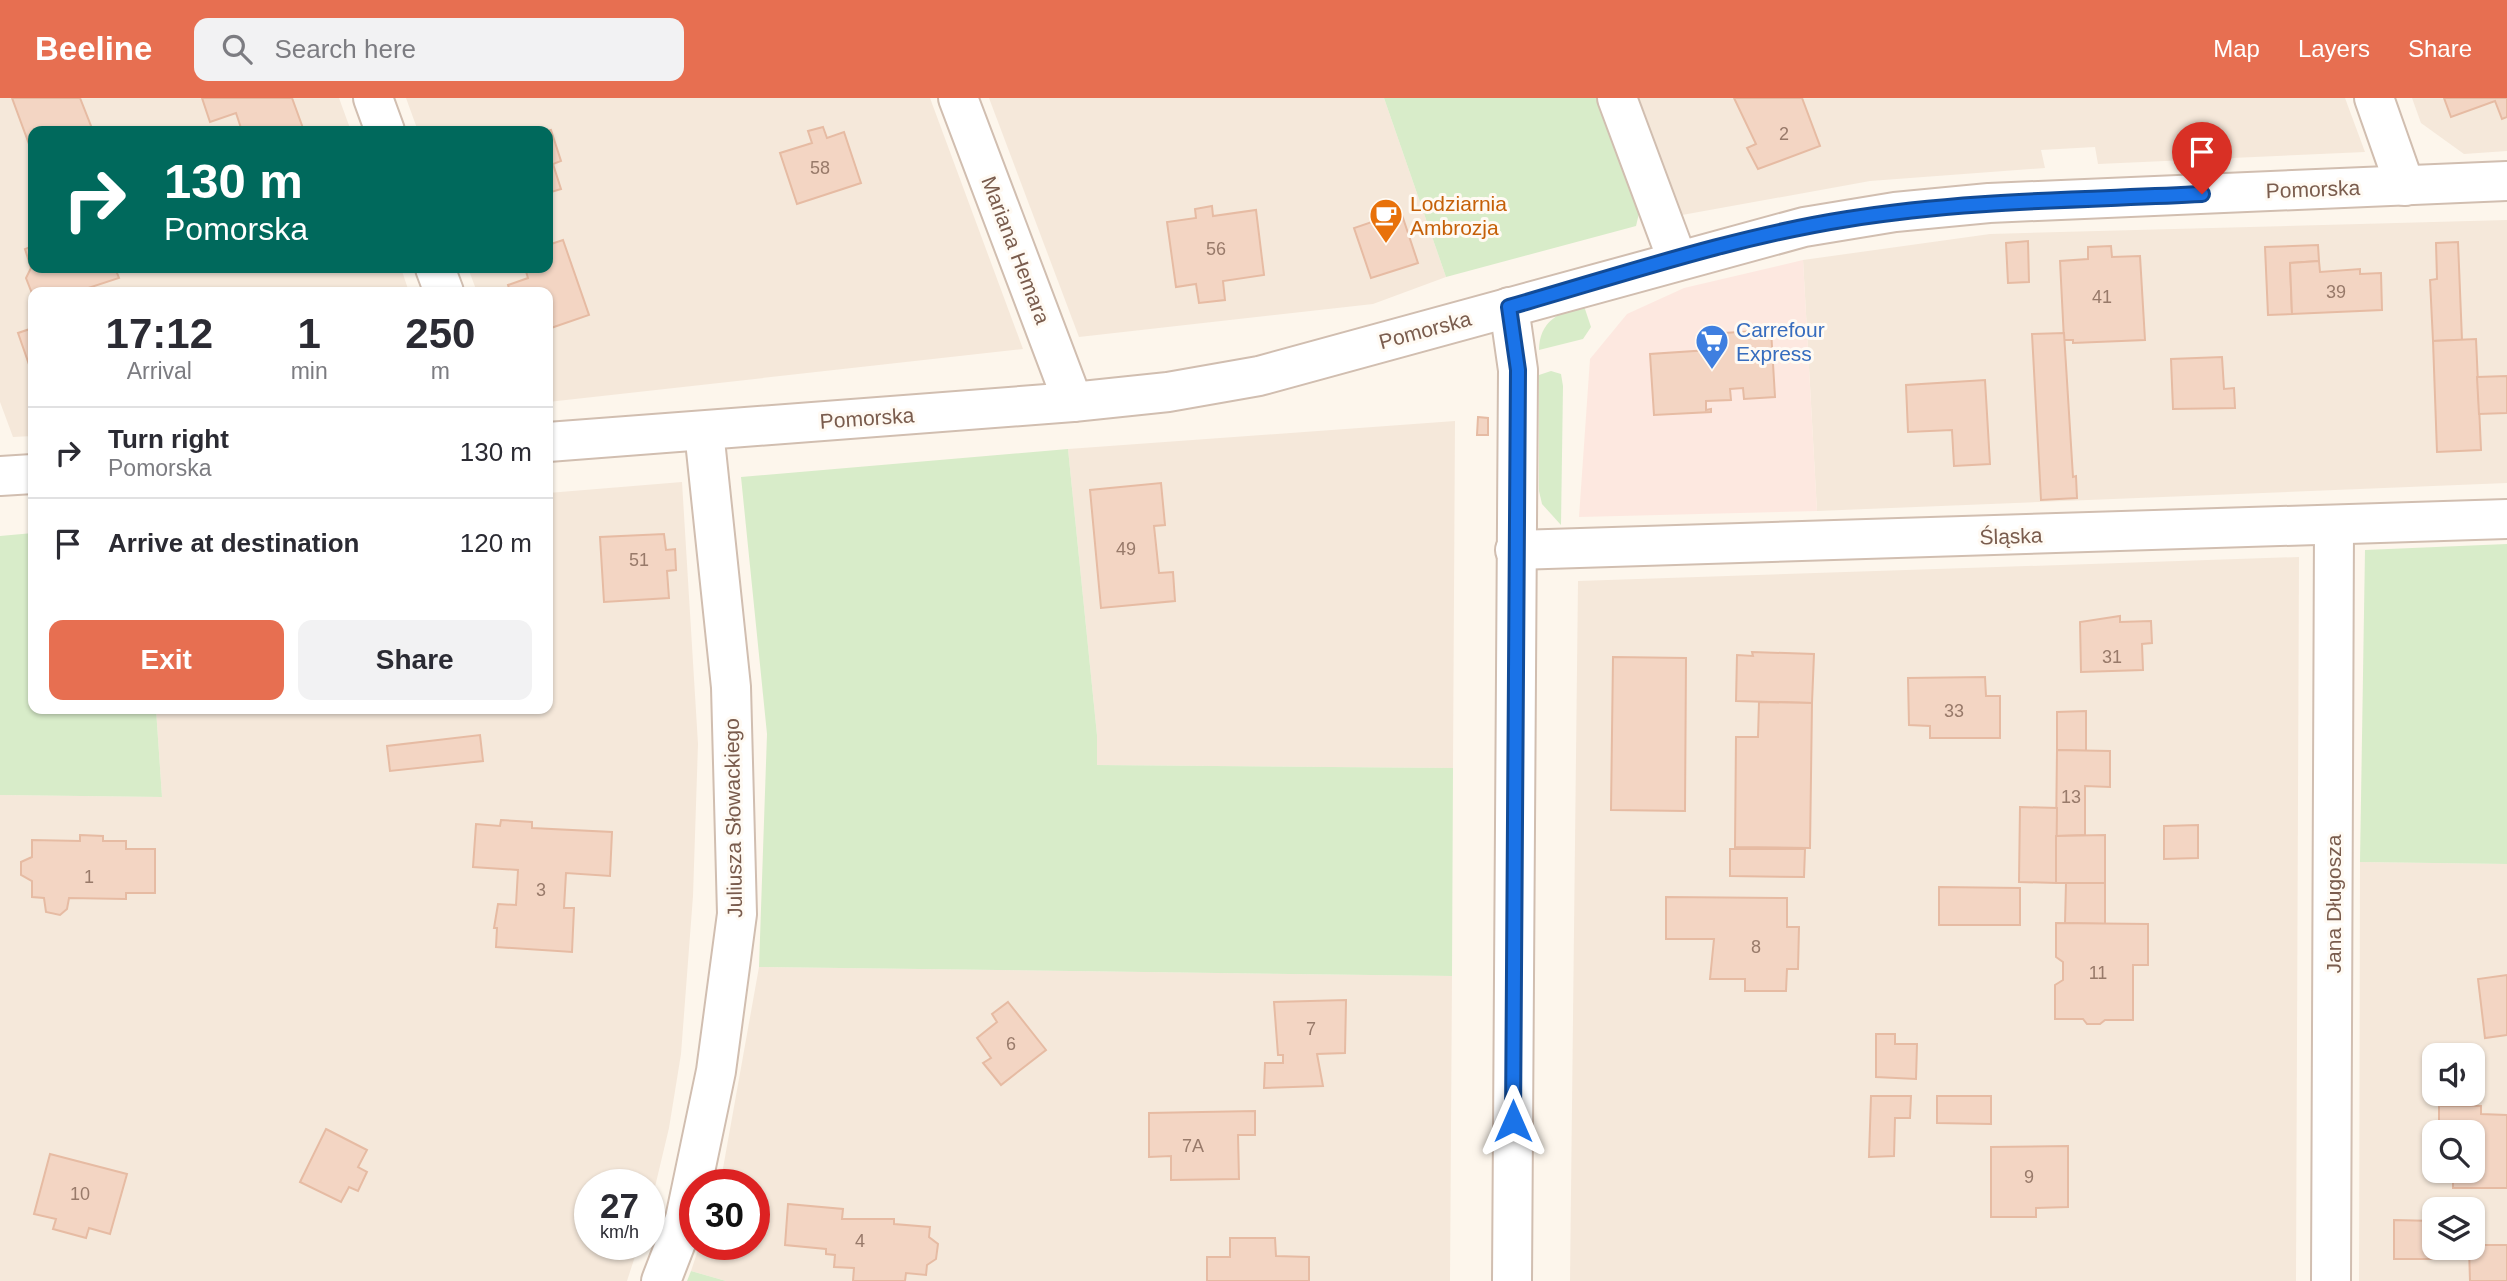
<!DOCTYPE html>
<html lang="en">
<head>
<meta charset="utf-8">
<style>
	body { margin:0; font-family:Helvetica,sans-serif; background:#f2f2f3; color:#2b2b33; height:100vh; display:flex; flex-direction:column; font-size:26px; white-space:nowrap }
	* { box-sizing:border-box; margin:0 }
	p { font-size:23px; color:#7c7c81 }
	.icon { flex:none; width:38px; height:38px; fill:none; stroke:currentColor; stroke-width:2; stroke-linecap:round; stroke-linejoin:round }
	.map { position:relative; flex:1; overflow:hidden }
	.sheet { position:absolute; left:28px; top:189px; width:525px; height:427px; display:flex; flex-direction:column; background:#fff; border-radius:14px; box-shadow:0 2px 5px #0004 }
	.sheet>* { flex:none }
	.banner { position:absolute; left:28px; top:28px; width:525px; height:147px; border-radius:14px; box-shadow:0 2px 5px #0004; background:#00695c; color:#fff; overflow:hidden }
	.tools { position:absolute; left:2422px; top:945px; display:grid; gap:14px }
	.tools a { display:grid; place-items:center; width:63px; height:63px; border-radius:14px; background:#fff; box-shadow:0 2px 5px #0004; font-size:35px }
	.speed { position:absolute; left:574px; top:1071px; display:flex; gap:14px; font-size:35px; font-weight:700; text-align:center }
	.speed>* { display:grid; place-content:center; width:91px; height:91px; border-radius:50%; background:#fff; box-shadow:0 2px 5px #0004; line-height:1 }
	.speed small { font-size:18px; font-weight:400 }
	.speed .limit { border:10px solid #d22; background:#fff; color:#111 }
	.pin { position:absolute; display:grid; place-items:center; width:60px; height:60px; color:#fff; margin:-72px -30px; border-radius:50% 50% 50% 0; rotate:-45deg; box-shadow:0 0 7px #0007 }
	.pin .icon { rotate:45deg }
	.me { position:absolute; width:77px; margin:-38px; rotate:0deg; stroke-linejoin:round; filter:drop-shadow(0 0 5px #0008) }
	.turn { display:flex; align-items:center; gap:24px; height:147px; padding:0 21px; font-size:32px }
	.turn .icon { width:91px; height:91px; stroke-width:2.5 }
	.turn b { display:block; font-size:49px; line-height:60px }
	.eta { display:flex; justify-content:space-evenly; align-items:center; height:119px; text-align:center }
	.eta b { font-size:42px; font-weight:700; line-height:49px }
	.button { display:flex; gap:14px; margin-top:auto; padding:14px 21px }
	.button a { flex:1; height:80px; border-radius:14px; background:#e76f51; color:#fff; font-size:28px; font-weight:700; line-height:80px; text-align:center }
	.button a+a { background:#f2f2f3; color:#2b2b33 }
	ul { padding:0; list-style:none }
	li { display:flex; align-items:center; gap:21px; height:91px; padding:0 21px; border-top:2px solid #e1e1e2 }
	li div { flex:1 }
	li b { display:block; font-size:26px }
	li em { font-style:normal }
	header { display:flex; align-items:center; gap:42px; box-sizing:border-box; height:98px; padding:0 35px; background:#e76f51; color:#fff }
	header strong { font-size:33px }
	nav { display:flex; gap:38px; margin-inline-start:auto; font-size:24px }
	.search { width:490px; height:63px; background:#f2f2f3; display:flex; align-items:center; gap:18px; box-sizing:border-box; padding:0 24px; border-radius:14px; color:#7c7c81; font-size:26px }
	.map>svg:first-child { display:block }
	.residential { fill:#f5e8da; fill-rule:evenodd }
	.commercial { fill:#fde8e0 }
	.green { fill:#d8ecc9 }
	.building { fill:#f3d5c3; stroke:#e6bba3; stroke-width:2 }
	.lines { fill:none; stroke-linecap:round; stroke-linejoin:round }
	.minor-casing { stroke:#d1beb0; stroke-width:42 }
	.minor { stroke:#fff; stroke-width:38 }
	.route-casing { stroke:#114b97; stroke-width:18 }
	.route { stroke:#1a73e8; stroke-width:12 }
	.labels { text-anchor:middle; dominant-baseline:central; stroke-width:6; stroke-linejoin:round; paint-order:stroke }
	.number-label { font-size:18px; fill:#987a6a }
	.street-label { font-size:21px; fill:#7a5c4d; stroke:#fffaf3 }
	.food-label { font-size:21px; fill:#c56008; stroke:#fffaf3; text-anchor:start }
	.shop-label { font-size:21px; fill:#366cbe; stroke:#fffaf3; text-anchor:start }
</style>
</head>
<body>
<header>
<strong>Beeline</strong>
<div class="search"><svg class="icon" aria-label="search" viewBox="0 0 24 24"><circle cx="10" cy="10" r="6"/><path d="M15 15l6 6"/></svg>Search here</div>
<nav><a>Map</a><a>Layers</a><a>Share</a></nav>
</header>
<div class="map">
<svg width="2507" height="1183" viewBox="0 0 2507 1183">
	<rect width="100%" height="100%" fill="#fdf6ec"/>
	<g class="residential">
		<path d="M 0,0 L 339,0 L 351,33 L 33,33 L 33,170 L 401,170 L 409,194 L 33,194 L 33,338 L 13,339 L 0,304 Z"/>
		<path d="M 406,0 L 930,0 L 1023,251 L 548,304 L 548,194 L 477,194 L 468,170 L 548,170 L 548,33 L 418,33 Z"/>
		<path d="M 989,0 L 1384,0 L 1446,179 L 1373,206 L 1079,239 Z"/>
		<path d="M 1639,0 L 2345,0 L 2365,54 L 2098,66 L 2095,49 L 2041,52 L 2045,70 L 1870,83 L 1682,117 Z"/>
		<path d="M 2412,0 L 2507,0 L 2507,53 L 2464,56 L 2421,25 Z"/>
		<path d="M 2507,122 L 2507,385 L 1817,413 L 1803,162 L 1990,136 Z"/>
		<path d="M 1455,323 L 1453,670 L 1097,667 L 1097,637 L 1068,351 Z"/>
		<path d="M 682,384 L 698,646 L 693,798 L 681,956 L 669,1030 L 649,1114 L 649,1087 L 590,1087 L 590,1146 L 639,1146 L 627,1183 L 0,1183 L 0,697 L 162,699 L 156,611 L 548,611 L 548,395 Z"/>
		<path d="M 2299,459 L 2296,1183 L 1570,1183 L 1578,483 Z"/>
		<path d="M 2360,764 L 2507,766 L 2507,1183 L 2359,1183 ZM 2434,957 L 2473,957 L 2473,996 L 2434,996 ZM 2434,1034 L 2473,1034 L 2473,1073 L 2434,1073 ZM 2434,1111 L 2473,1111 L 2473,1150 L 2434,1150 Z"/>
		<path d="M 759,869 L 1452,878 L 1450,1183 L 726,1183 L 691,1173 L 700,1146 L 754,1146 L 754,1087 L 720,1087 Z"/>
	</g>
	<path class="commercial" d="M 1803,162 L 1817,413 L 1579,419 L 1590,261 L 1627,216 L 1684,190 Z"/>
	<g class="green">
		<path d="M 1384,0 L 1602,0 L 1642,103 L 1636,128 L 1446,179 Z"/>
		<path d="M 1584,208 L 1591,229 L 1583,241 L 1539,252 C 1539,224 1559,213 1584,208 Z"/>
		<path d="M 1551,273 L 1561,276 L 1563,288 L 1561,427 L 1542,406 L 1539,393 L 1539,277 Z"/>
		<path d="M 1068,351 L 1097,637 L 1097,667 L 1453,670 L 1452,878 L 759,869 L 767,636 L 741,379 Z"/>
		<path d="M 33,435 L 33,611 L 156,611 L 162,699 L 0,697 L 0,438 Z"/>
		<path d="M 2507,446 L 2507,766 L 2360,764 L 2365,452 Z"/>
		<path d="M 691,1173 L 726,1183 L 687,1183 Z"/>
	</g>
	<g class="building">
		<path d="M 12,0 L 80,0 L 93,33 L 33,33 L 33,57 Z"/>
		<path d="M 202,0 L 292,0 L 304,33 L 242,33 L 236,15 L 210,24 Z"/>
		<path d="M 1734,0 L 1802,0 L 1820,48 L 1758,71 L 1747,50 L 1756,46 Z"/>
		<path d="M 2444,0 L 2507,0 L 2507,19 L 2502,21 L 2495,3 L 2451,19 Z"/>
		<path d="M 823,29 L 827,40 L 844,34 L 861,85 L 797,106 L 780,55 L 812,45 L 808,33 Z"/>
		<path d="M 551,32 L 561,63 L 553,66 L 561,91 L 548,95 L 546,33 Z"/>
		<path d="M 1212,108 L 1213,118 L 1256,112 L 1264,177 L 1223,183 L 1225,202 L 1199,205 L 1196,186 L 1176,189 L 1167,124 L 1196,120 L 1195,111 Z"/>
		<path d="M 1401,114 L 1418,165 L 1371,180 L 1354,130 Z"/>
		<path d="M 563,142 L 589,217 L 548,231 L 548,194 L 510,194 L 508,187 L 528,180 L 525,170 L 548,170 L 548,147 Z"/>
		<path d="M 2028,143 L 2029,184 L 2008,185 L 2006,145 Z"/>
		<path d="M 2458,144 L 2462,242 L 2433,243 L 2430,182 L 2437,181 L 2436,145 Z"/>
		<path d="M 2318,147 L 2319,163 L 2290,165 L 2292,216 L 2268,217 L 2265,149 Z"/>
		<path d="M 33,148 L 33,170 L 115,170 L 119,180 L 76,194 L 33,194 L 33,198 L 26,180 L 31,170 L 25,151 Z"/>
		<path d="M 2111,148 L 2112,159 L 2140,158 L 2145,242 L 2073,245 L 2073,242 L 2064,242 L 2060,163 L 2088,161 L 2088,149 Z"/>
		<path d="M 2319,163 L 2320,174 L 2360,171 L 2360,176 L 2381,175 L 2382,212 L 2292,216 L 2290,165 Z"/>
		<path d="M 33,230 L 33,278 L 18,235 Z"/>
		<path d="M 1771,232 L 1775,299 L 1744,301 L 1743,290 L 1730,291 L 1731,302 L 1706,303 L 1706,312 L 1711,311 L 1711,314 L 1654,317 L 1650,256 L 1709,252 L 1708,236 Z"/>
		<path d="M 2064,235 L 2073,379 L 2076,378 L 2077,400 L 2041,402 L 2032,236 Z"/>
		<path d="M 2476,241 L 2481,352 L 2437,354 L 2433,243 Z"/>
		<path d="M 2222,259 L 2224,291 L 2234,290 L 2235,310 L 2173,311 L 2171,261 Z"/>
		<path d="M 2507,278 L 2507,315 L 2479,316 L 2477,279 Z"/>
		<path d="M 1985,282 L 1990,366 L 1954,368 L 1952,332 L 1908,334 L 1906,287 Z"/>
		<path d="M 1478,319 L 1488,320 L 1488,337 L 1477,337 Z"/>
		<path d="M 1161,385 L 1165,427 L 1154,428 L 1159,475 L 1173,474 L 1175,503 L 1101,510 L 1090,392 Z"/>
		<path d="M 664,436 L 666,452 L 675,451 L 676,472 L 667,473 L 669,500 L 604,504 L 600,439 Z"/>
		<path d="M 2120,518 L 2120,524 L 2151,523 L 2152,545 L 2142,546 L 2143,572 L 2081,574 L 2080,524 Z"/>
		<path d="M 1752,554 L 1814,556 L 1812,605 L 1736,603 L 1737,557 L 1753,558 Z"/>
		<path d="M 1613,559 L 1686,560 L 1685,713 L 1611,712 Z"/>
		<path d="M 1985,579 L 1986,598 L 2000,598 L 2000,640 L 1930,640 L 1930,628 L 1909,627 L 1908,580 Z"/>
		<path d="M 1759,604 L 1812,605 L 1810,750 L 1735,749 L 1736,639 L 1758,639 Z"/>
		<path d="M 2086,613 L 2086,653 L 2057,652 L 2057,614 Z"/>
		<path d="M 480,637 L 483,663 L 390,673 L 387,648 Z"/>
		<path d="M 2057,652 L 2110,653 L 2110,689 L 2085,688 L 2085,737 L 2056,738 Z"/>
		<path d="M 2020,709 L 2057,710 L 2056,785 L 2019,784 Z"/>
		<path d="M 501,722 L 532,724 L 532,730 L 612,734 L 610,778 L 566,775 L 564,810 L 574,810 L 572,854 L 496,849 L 497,830 L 494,830 L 498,806 L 516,807 L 518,772 L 473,769 L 476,726 L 500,728 Z"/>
		<path d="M 2198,727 L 2198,760 L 2164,761 L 2164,728 Z"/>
		<path d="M 80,737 L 103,738 L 103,743 L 126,743 L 126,751 L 155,751 L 155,795 L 126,795 L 126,801 L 69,800 L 67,811 L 60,817 L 46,814 L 44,800 L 32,799 L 32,783 L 21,777 L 21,764 L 32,759 L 32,742 L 80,743 Z"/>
		<path d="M 2105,737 L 2105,785 L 2056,785 L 2056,738 Z"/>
		<path d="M 1730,751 L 1805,751 L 1804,779 L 1730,778 Z"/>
		<path d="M 2066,785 L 2105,785 L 2105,826 L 2065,825 Z"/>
		<path d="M 1939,789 L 2020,790 L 2020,827 L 1939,827 Z"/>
		<path d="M 1666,799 L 1787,800 L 1787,829 L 1799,829 L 1798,871 L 1787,871 L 1786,893 L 1745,893 L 1745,881 L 1710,881 L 1714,841 L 1666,841 Z"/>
		<path d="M 2056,825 L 2148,826 L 2148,867 L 2133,867 L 2133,922 L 2105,922 L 2100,926 L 2087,926 L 2083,921 L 2055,921 L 2055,887 L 2063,882 L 2063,864 L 2056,859 Z"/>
		<path d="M 2507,877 L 2507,937 L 2485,940 L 2478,881 Z"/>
		<path d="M 1346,902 L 1345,955 L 1317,956 L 1323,988 L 1264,990 L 1265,965 L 1283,965 L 1283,957 L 1278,957 L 1274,904 Z"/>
		<path d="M 1008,904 L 1046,952 L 1001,987 L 983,965 L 991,960 L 977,940 L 997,924 L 992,916 Z"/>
		<path d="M 1876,936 L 1895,936 L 1895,946 L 1917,946 L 1916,981 L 1876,979 Z"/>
		<path d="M 1871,998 L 1911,998 L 1910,1020 L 1895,1020 L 1894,1058 L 1869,1059 Z"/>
		<path d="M 1937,998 L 1991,998 L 1991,1026 L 1937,1025 Z"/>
		<path d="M 2439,1008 L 2481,1008 L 2481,1016 L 2507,1017 L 2507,1090 L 2453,1090 L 2453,1073 L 2473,1073 L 2473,1034 L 2439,1034 Z"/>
		<path d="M 1255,1013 L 1255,1037 L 1238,1037 L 1239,1081 L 1171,1082 L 1171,1058 L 1149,1059 L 1149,1015 Z"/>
		<path d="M 326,1031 L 367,1052 L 358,1069 L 367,1074 L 358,1093 L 349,1089 L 341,1104 L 300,1084 Z"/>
		<path d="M 2068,1048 L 2068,1109 L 2036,1110 L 2036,1119 L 1991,1119 L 1991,1049 Z"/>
		<path d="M 50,1056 L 127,1076 L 110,1136 L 89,1130 L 86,1140 L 53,1131 L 56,1121 L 34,1116 Z"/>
		<path d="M 788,1106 L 843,1111 L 842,1121 L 894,1121 L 894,1126 L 930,1129 L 929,1139 L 938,1146 L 936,1161 L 927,1167 L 926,1177 L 906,1175 L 905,1183 L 853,1183 L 854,1170 L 834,1169 L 835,1157 L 826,1156 L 826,1151 L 785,1147 Z"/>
		<path d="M 2394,1122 L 2434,1123 L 2434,1150 L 2438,1150 L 2438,1161 L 2394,1161 Z"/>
		<path d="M 1230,1140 L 1275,1140 L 1276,1158 L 1309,1159 L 1309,1183 L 1207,1183 L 1207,1159 L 1230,1159 Z"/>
		<path d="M 2473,1147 L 2507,1147 L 2507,1183 L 2470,1183 L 2469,1150 Z"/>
	</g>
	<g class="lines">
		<defs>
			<g id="minor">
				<path d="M 373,0 L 385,33"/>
				<path d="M 958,0 L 1073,304"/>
				<path d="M 1617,0 L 1677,161"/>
				<path d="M 2374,0 L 2405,88"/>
				<path d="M 435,170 L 444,194"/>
				<path d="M 1509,209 L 1518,272 L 1512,1183"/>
				<path d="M 548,344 L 1073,304 L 1168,294 L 1259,278 L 1804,129 L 1895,114 L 1989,105 L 2507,83"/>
				<path d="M 0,378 L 33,376"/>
				<path d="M 1515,452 L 2507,421"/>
				<path d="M 661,1183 L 685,1121 L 716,973 L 737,816 L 731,589 L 704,333"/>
				<path d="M 2331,1183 L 2334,428"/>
			</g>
		</defs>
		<use href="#minor" class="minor-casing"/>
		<use href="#minor" class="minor"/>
	</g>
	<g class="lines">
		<defs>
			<path id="route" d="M 1513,1023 L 1518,272 L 1509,209 C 1621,177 1733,139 1848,121 C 1965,102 2084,102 2202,96"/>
		</defs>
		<use href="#route" class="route-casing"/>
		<use href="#route" class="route"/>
	</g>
	<defs>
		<symbol id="cafe-pin" viewBox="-11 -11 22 30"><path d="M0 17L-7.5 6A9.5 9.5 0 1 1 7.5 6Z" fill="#e8710a" stroke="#fffaf3"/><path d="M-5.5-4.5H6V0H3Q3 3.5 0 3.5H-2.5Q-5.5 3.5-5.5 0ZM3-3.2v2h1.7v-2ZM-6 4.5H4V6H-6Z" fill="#fff"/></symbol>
		<symbol id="supermarket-pin" viewBox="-11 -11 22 30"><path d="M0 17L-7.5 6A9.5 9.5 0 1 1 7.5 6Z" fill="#3f7fe0" stroke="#fffaf3"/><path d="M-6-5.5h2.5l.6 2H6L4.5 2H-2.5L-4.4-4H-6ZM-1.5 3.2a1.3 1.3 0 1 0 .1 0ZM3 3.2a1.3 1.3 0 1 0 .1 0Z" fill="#fff"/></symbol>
	</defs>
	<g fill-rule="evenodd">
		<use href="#cafe-pin" x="1367" y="98" width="38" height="52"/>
		<use href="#supermarket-pin" x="1693" y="224" width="38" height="52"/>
	</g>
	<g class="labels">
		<g class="number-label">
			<text x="1784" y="36">2</text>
			<text x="820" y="70">58</text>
			<text x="1216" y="151">56</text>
			<text x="2336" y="194">39</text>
			<text x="2102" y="199">41</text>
			<text x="1126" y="451">49</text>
			<text x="639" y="462">51</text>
			<text x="2112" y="559">31</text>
			<text x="1954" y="613">33</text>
			<text x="2071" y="699">13</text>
			<text x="89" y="779">1</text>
			<text x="541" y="792">3</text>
			<text x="1756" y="849">8</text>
			<text x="2098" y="875">11</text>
			<text x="1311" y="931">7</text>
			<text x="1011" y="946">6</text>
			<text x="1193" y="1048">7A</text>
			<text x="2029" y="1079">9</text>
			<text x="80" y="1096">10</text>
			<text x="860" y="1143">4</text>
		</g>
		<g class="street-label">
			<text transform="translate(2313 91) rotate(-2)">Pomorska</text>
			<text transform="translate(1016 152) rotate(69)">Mariana Hemara</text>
			<text transform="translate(1425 232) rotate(-15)">Pomorska</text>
			<text transform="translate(867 320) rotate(-4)">Pomorska</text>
			<text transform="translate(2011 438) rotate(-2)">Śląska</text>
			<text transform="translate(733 720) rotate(-91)">Juliusza Słowackiego</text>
			<text transform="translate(2333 806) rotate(-90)">Jana Długosza</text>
		</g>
		<g class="food-label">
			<text x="1410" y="105">Lodziarnia<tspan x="1410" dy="24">Ambrozja</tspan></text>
		</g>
		<g class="shop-label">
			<text x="1736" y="231">Carrefour<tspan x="1736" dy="24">Express</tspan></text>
		</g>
	</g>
</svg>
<div class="tools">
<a><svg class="icon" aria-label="sound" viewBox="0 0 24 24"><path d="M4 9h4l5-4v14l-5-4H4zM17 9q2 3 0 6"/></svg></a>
<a><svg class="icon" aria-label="search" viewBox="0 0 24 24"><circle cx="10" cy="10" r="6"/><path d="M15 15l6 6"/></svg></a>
<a><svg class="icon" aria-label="layers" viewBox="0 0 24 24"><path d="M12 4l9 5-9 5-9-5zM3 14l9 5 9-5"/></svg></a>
</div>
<div class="speed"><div>27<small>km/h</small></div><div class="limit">30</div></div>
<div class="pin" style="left:2202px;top:96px;background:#d93025"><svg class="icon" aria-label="arrive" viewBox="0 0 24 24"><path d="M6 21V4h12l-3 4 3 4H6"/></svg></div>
<svg class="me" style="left:1513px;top:1023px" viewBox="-20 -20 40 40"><path d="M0-17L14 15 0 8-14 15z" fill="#1a73e8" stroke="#fff" stroke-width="4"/></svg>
<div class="banner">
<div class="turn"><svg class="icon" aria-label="right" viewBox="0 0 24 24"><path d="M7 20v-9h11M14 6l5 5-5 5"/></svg><div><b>130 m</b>Pomorska</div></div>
</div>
<section class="sheet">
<div class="eta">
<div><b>17:12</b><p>Arrival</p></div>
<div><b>1</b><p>min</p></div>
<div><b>250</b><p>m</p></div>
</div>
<ul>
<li><svg class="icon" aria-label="right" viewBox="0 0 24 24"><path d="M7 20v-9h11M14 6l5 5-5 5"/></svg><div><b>Turn right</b><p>Pomorska</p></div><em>130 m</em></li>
<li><svg class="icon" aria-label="arrive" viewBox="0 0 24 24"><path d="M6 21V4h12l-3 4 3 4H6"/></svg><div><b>Arrive at destination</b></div><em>120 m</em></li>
</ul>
<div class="button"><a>Exit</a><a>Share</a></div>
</section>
</div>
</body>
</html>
